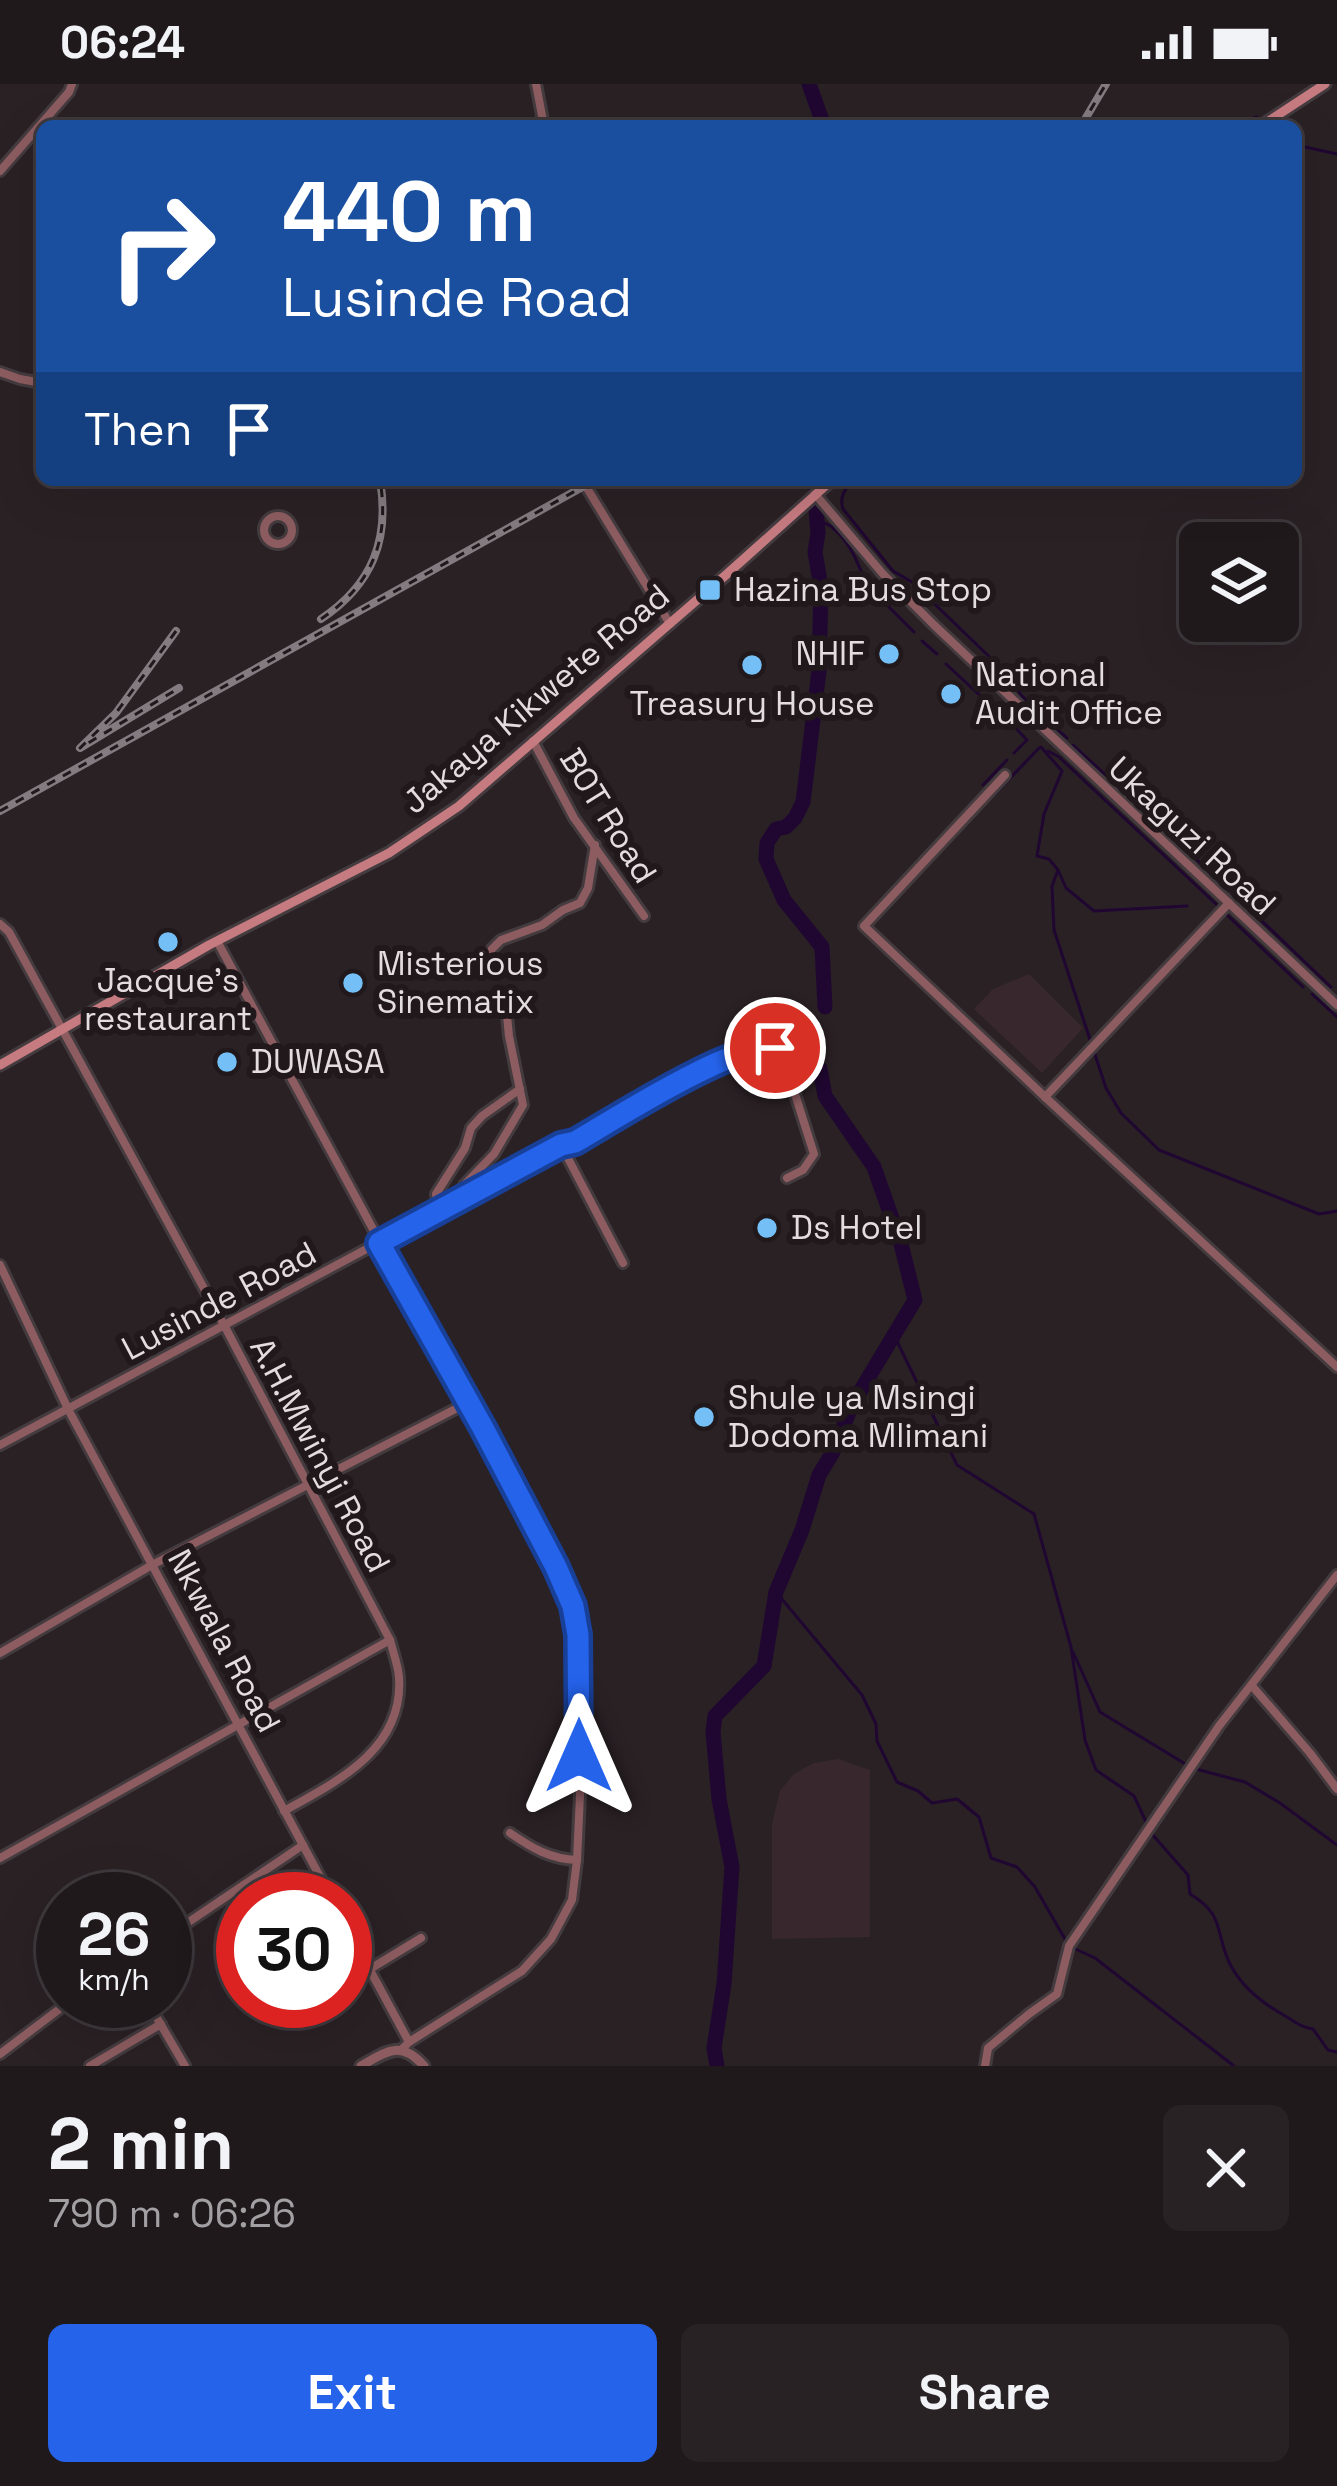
<!DOCTYPE html>
<html lang="en">
<head>
<meta charset="utf-8">
<style>
	body { margin:0; font-family:"Space Grotesk",sans-serif; background:#282225; color:#f1f3f6; height:100vh; display:flex; flex-direction:column; font-size:45px; white-space:nowrap }
	* { box-sizing:border-box; margin:0 }
	p { font-size:39px; color:#a2a0a3 }
	.icon { flex:none; width:66px; height:66px; fill:none; stroke:currentColor; stroke-width:2; stroke-linecap:round; stroke-linejoin:round }
	.map { position:relative; height:1982px; overflow:hidden }
	.panel { display:flex; flex-direction:column; background:#20191c; flex:1 }
	.panel>* { flex:none }
	.banner { position:absolute; left:36px; top:36px; width:1266px; height:366px; border-radius:18px; box-shadow:0 12px 48px #0002,0 0 0 3px #3d383b; background:#1a4fa0; color:#fff; overflow:hidden }
	.fabs { position:absolute; left:1179px; top:438px; display:grid; gap:24px }
	.fabs a { display:grid; place-items:center; width:120px; height:120px; border-radius:18px; background:#20191c; box-shadow:0 12px 48px #0002,0 0 0 3px #3d383b; font-size:60px }
	.speed { position:absolute; left:36px; top:1788px; display:flex; gap:24px; font-size:60px; font-weight:700; text-align:center }
	.speed>* { display:grid; place-content:center; width:156px; height:156px; border-radius:50%; background:#20191c; box-shadow:0 12px 48px #0002,0 0 0 3px #3d383b; line-height:1 }
	.speed small { font-size:30px; font-weight:400 }
	.speed .limit { border:18px solid #d22; background:#fff; color:#111 }
	.pin { position:absolute; display:grid; place-items:center; width:102px; height:102px; color:#fff; margin:-51px; border:6px solid #fff; border-radius:50%; box-shadow:0 3px 12px #0007 }
	.me { position:absolute; width:132px; margin:-66px; rotate:0deg; stroke-linejoin:round; filter:drop-shadow(0 0 9px #0008) }
	.turn { display:flex; align-items:center; gap:42px; height:252px; padding:0 48px; font-size:54px }
	.turn .icon { width:156px; height:156px; stroke-width:2.5 }
	.turn b { display:block; font-size:84px; line-height:102px }
	.then { display:flex; align-items:center; height:114px; padding:0 48px; background:#0003; gap:24px; font-size:45px }
	.round { display:grid; place-items:center; flex:none; width:126px; height:126px; border-radius:18px; background:#282225 }
	.head { display:flex; align-items:center; justify-content:space-between; height:204px; padding:0 48px }
	h1 { font-size:72px; font-weight:700; line-height:90px }
	.button { display:flex; gap:24px; margin-top:auto; padding:24px 48px }
	.button a { flex:1; height:138px; border-radius:18px; background:#2563eb; color:#fff; font-size:48px; font-weight:700; line-height:138px; text-align:center }
	.button a+a { background:#282225; color:#f1f3f6 }
	.status { display:flex; justify-content:space-between; align-items:center; height:84px; padding:0 60px; background:#20191c; direction:ltr }
	.status svg { height:33px; fill:currentColor }
	.map>svg:first-child { display:block }
	.built { fill:#38282e }
	.lines { fill:none; stroke-linecap:round; stroke-linejoin:round }
	.stream { stroke:#200731; stroke-width:3 }
	.river { stroke:#200731; stroke-width:15 }
	.minor-casing { stroke:#443b3f; stroke-width:14 }
	.tertiary-casing { stroke:#443b3f; stroke-width:15 }
	.secondary-casing { stroke:#443b3f; stroke-width:15 }
	.minor { stroke:#8c5c60; stroke-width:8 }
	.tertiary { stroke:#8c5c60; stroke-width:9 }
	.secondary { stroke:#c67b81; stroke-width:9 }
	.rail-casing { stroke:#837b7f; stroke-width:8 }
	.rail { stroke:#20181b; stroke-width:3; stroke-dasharray:9; stroke-linecap:butt }
	.route-casing { stroke:#184099; stroke-width:30 }
	.route { stroke:#2563eb; stroke-width:21 }
	.poi-dot { fill:#74c0f6; stroke:#20181b; stroke-width:4.5 }
	.labels { text-anchor:middle; dominant-baseline:central; stroke-width:12; stroke-linejoin:round; paint-order:stroke }
	.poi-label { font-size:33px; fill:#e4dde0; stroke:#20181b; text-anchor:start }
	.street-label { font-size:33px; fill:#e4dde0; stroke:#20181b }
</style>
</head>
<body>
<div class="status"><b>06:24</b><svg viewBox="0 0 49 12"><path d="M0 12V9h3v3zM5 12V6h3v6zM10 12V3h3v9zM15 12V0h3v12zM26 1h20v11H26zM47 4h2v5h-2z"/></svg></div>
<div class="map">
<svg width="1337" height="1982" viewBox="0 0 1337 1982">
	<rect width="100%" height="100%" fill="#2a2125"/>
	<g class="built">
		<path d="M 1029,890 L 1083,944 L 1042,989 L 974,925 L 993,905 Z"/>
		<path d="M 838,1675 L 870,1686 L 870,1853 L 772,1855 L 772,1740 L 780,1707 L 794,1690 L 814,1679 Z"/>
	</g>
	<g class="lines">
		<g class="stream">
			<path d="M 824,37 L 848,42"/>
			<path d="M 1227,42 L 1257,33"/>
			<path d="M 1296,61 L 1337,70"/>
			<path d="M 854,396 C 845,405 839,412 843,425 L 893,487 L 912,498 L 1005,588 L 1022,612 L 1049,637"/>
			<path d="M 815,435 C 842,442 857,473 865,499"/>
			<path d="M 872,506 L 914,548"/>
			<path d="M 922,557 L 937,570"/>
			<path d="M 946,580 L 1000,630"/>
			<path d="M 1009,637 L 1027,656 L 1014,669"/>
			<path d="M 1058,646 L 1067,654"/>
			<path d="M 1073,661 L 1148,730"/>
			<path d="M 1041,663 L 1062,687 L 1044,730 L 1037,772 L 1049,775 L 1058,786 L 1052,802 L 1054,846 L 1106,1004 L 1121,1029 L 1159,1066 L 1319,1130 L 1337,1127"/>
			<path d="M 1048,667 L 1059,673 L 1216,820"/>
			<path d="M 983,701 L 1007,676"/>
			<path d="M 994,711 L 1039,664"/>
			<path d="M 1160,741 L 1229,806"/>
			<path d="M 1058,786 L 1066,804 L 1094,827 L 1187,822"/>
			<path d="M 1239,815 L 1331,903"/>
			<path d="M 1225,829 L 1303,903"/>
			<path d="M 1312,910 L 1337,933"/>
			<path d="M 893,1249 L 957,1381 L 1034,1430 L 1071,1563 L 1085,1656 L 1096,1686 L 1134,1712 L 1147,1740"/>
			<path d="M 776,1508 L 862,1611 L 876,1640 L 877,1657 L 897,1698 L 918,1707 L 932,1719 L 957,1715 L 979,1733 L 991,1774 L 1017,1783 L 1035,1803 L 1069,1862 L 1095,1874 L 1234,1982"/>
			<path d="M 1073,1568 L 1100,1628 L 1192,1684 L 1245,1698 L 1280,1719 L 1337,1761"/>
			<path d="M 1151,1749 L 1188,1791 L 1190,1810 C 1227,1832 1214,1850 1231,1882 C 1244,1906 1265,1921 1287,1933 C 1297,1939 1301,1943 1313,1945 L 1328,1966 L 1337,1968"/>
		</g>
		<g class="river">
			<path d="M 809,0 L 824,42"/>
			<path d="M 813,396 L 814,401"/>
			<path d="M 816,425 L 818,449 L 815,468 L 821,503 L 819,587 L 803,718 L 795,734 L 786,743 L 776,745 L 767,759 L 766,775 L 784,816 L 822,863 L 825,923"/>
			<path d="M 717,1982 L 714,1964 L 724,1900 L 732,1783 L 719,1715 L 713,1648 L 715,1632 L 764,1582 L 776,1508 L 802,1446 L 819,1391 L 833,1368 L 852,1321 L 915,1216 L 901,1160 L 874,1083 L 825,1012 L 820,985"/>
		</g>
		<defs>
			<g id="minor">
				<path d="M 536,0 L 544,42"/>
				<path d="M 0,87 L 69,8 L 72,0"/>
				<path d="M 0,288 L 20,295 L 42,299"/>
				<path d="M 582,396 L 670,540"/>
				<path d="M 815,410 L 883,490 L 934,541 L 1337,921"/>
				<circle cx="278" cy="446" r="14"/>
				<path d="M 533,657 L 574,734 L 644,832"/>
				<path d="M 1005,691 L 864,842 L 1045,1013"/>
				<path d="M 1229,819 L 1045,1013 L 1337,1283"/>
				<path d="M 0,840 L 9,848 L 224,1241 L 390,1556 C 393,1568 398,1581 399,1593 C 404,1665 338,1697 284,1727"/>
				<path d="M 217,857 L 380,1158"/>
				<path d="M 484,880 L 492,865 L 501,856 L 542,841 L 563,826 L 580,819 L 588,804 L 595,761"/>
				<path d="M 561,1061 L 623,1179"/>
				<path d="M 459,1115 L 464,1101 L 494,1070 L 523,1021 L 509,952 L 506,922"/>
				<path d="M 438,1127 L 436,1110 L 465,1064 L 471,1044 L 482,1032 L 520,1005"/>
				<path d="M 379,1159 L 469,1318 L 556,1483 L 573,1522 L 578,1551 L 580,1711 L 577,1776 L 572,1816 L 551,1855 L 522,1887 L 409,1958 L 401,1966"/>
				<path d="M 0,1181 L 68,1325 L 332,1815"/>
				<path d="M 0,1361 L 561,1061 L 575,1058 C 613,1036 738,956 775,964 L 788,988 L 814,1070 L 803,1086 L 787,1094"/>
				<path d="M 0,1569 L 152,1481 L 469,1318"/>
				<path d="M 1253,1603 L 1310,1669 L 1337,1705"/>
				<path d="M 510,1749 C 532,1764 550,1775 577,1776"/>
				<path d="M 0,1774 L 390,1556"/>
				<path d="M 345,1840 L 409,1958"/>
				<path d="M 165,1854 L 303,1761"/>
				<path d="M 370,1885 L 421,1854"/>
				<path d="M 147,1917 L 185,1982"/>
				<path d="M 0,1970 L 70,1917"/>
				<path d="M 90,1982 L 161,1940"/>
				<path d="M 985,1982 L 988,1964 L 1029,1930 L 1057,1910 L 1069,1862 L 1219,1642 L 1337,1491"/>
			</g>
			<path id="tertiary" d="M 361,1982 C 387,1967 401,1956 424,1982"/>
			<g id="secondary">
				<path d="M 1261,42 L 1325,0"/>
				<path d="M 0,981 L 209,861 L 389,769 L 459,722 L 727,490 L 832,396"/>
			</g>
		</defs>
		<use href="#minor" class="minor-casing"/>
		<use href="#tertiary" class="tertiary-casing"/>
		<use href="#secondary" class="secondary-casing"/>
		<use href="#minor" class="minor"/>
		<use href="#tertiary" class="tertiary"/>
		<use href="#secondary" class="secondary"/>
		<defs>
			<g id="rail">
				<path d="M 1081,42 L 1106,0"/>
				<path d="M 321,535 C 372,501 390,456 380,396"/>
				<path d="M 176,547 L 116,629 L 80,664 L 179,604"/>
				<path d="M 0,727 L 595,396"/>
			</g>
		</defs>
		<use href="#rail" class="rail-casing"/>
		<use href="#rail" class="rail"/>
	</g>
	<g class="lines">
		<defs>
			<path id="route" d="M 579,1672 L 578,1551 L 573,1522 L 556,1483 L 483,1344 L 379,1159 L 561,1061 L 575,1058 C 613,1036 738,956 775,964"/>
		</defs>
		<use href="#route" class="route-casing"/>
		<use href="#route" class="route"/>
	</g>
	<g class="poi-dot">
		<rect x="698" y="494" width="24" height="24" rx="6"/>
		<circle cx="889" cy="570" r="12"/>
		<circle cx="752" cy="581" r="12"/>
		<circle cx="951" cy="610" r="12"/>
		<circle cx="168" cy="858" r="12"/>
		<circle cx="353" cy="899" r="12"/>
		<circle cx="227" cy="978" r="12"/>
		<circle cx="767" cy="1144" r="12"/>
		<circle cx="704" cy="1333" r="12"/>
	</g>
	<g class="labels">
		<g class="poi-label">
			<text x="734" y="506">Hazina Bus Stop</text>
			<text x="865" y="570" text-anchor="end">NHIF</text>
			<text x="975" y="591">National<tspan x="975" dy="38">Audit Office</tspan></text>
			<text x="752" y="620" text-anchor="middle">Treasury House</text>
			<text x="377" y="880">Misterious<tspan x="377" dy="38">Sinematix</tspan></text>
			<text x="168" y="897" text-anchor="middle">Jacque's<tspan x="168" dy="38">restaurant</tspan></text>
			<text x="251" y="978">DUWASA</text>
			<text x="791" y="1144">Ds Hotel</text>
			<text x="728" y="1314">Shule ya Msingi<tspan x="728" dy="38">Dodoma Mlimani</tspan></text>
		</g>
		<g class="street-label">
			<text transform="translate(536 615) rotate(-40)">Jakaya Kikwete Road</text>
			<text transform="translate(608 732) rotate(58)">BOT Road</text>
			<text transform="translate(1192 752) rotate(43)">Ukaguzi Road</text>
			<text transform="translate(219 1217) rotate(-28)">Lusinde Road</text>
			<text transform="translate(320 1371) rotate(62)">A.H.Mwinyi Road</text>
			<text transform="translate(224 1557) rotate(62)">Nkwala Road</text>
		</g>
	</g>
</svg>
<div class="fabs">
<a><svg class="icon" aria-label="layers" viewBox="0 0 24 24"><path d="M12 4l9 5-9 5-9-5zM3 14l9 5 9-5"/></svg></a>
</div>
<div class="speed"><div>26<small>km/h</small></div><div class="limit">30</div></div>
<div class="pin" style="left:775px;top:964px;background:#d93025"><svg class="icon" aria-label="arrive" viewBox="0 0 24 24"><path d="M6 21V4h12l-3 4 3 4H6"/></svg></div>
<svg class="me" style="left:579px;top:1672px" viewBox="-20 -20 40 40"><path d="M0-17L14 15 0 8-14 15z" fill="#2563eb" stroke="#fff" stroke-width="4"/></svg>
<div class="banner">
<div class="turn"><svg class="icon" aria-label="right" viewBox="0 0 24 24"><path d="M7 20v-9h11M14 6l5 5-5 5"/></svg><div><b>440 m</b>Lusinde Road</div></div>
<div class="then">Then<svg class="icon" aria-label="arrive" viewBox="0 0 24 24"><path d="M6 21V4h12l-3 4 3 4H6"/></svg></div>
</div>
</div>
<section class="panel">
<div class="head"><div><h1>2 min</h1><p>790 m · 06:26</p></div><a class="round"><svg class="icon" aria-label="close" viewBox="0 0 24 24"><path d="M6 6l12 12M18 6L6 18"/></svg></a></div>
<div class="button"><a>Exit</a><a>Share</a></div>
</section>
</body>
</html>
